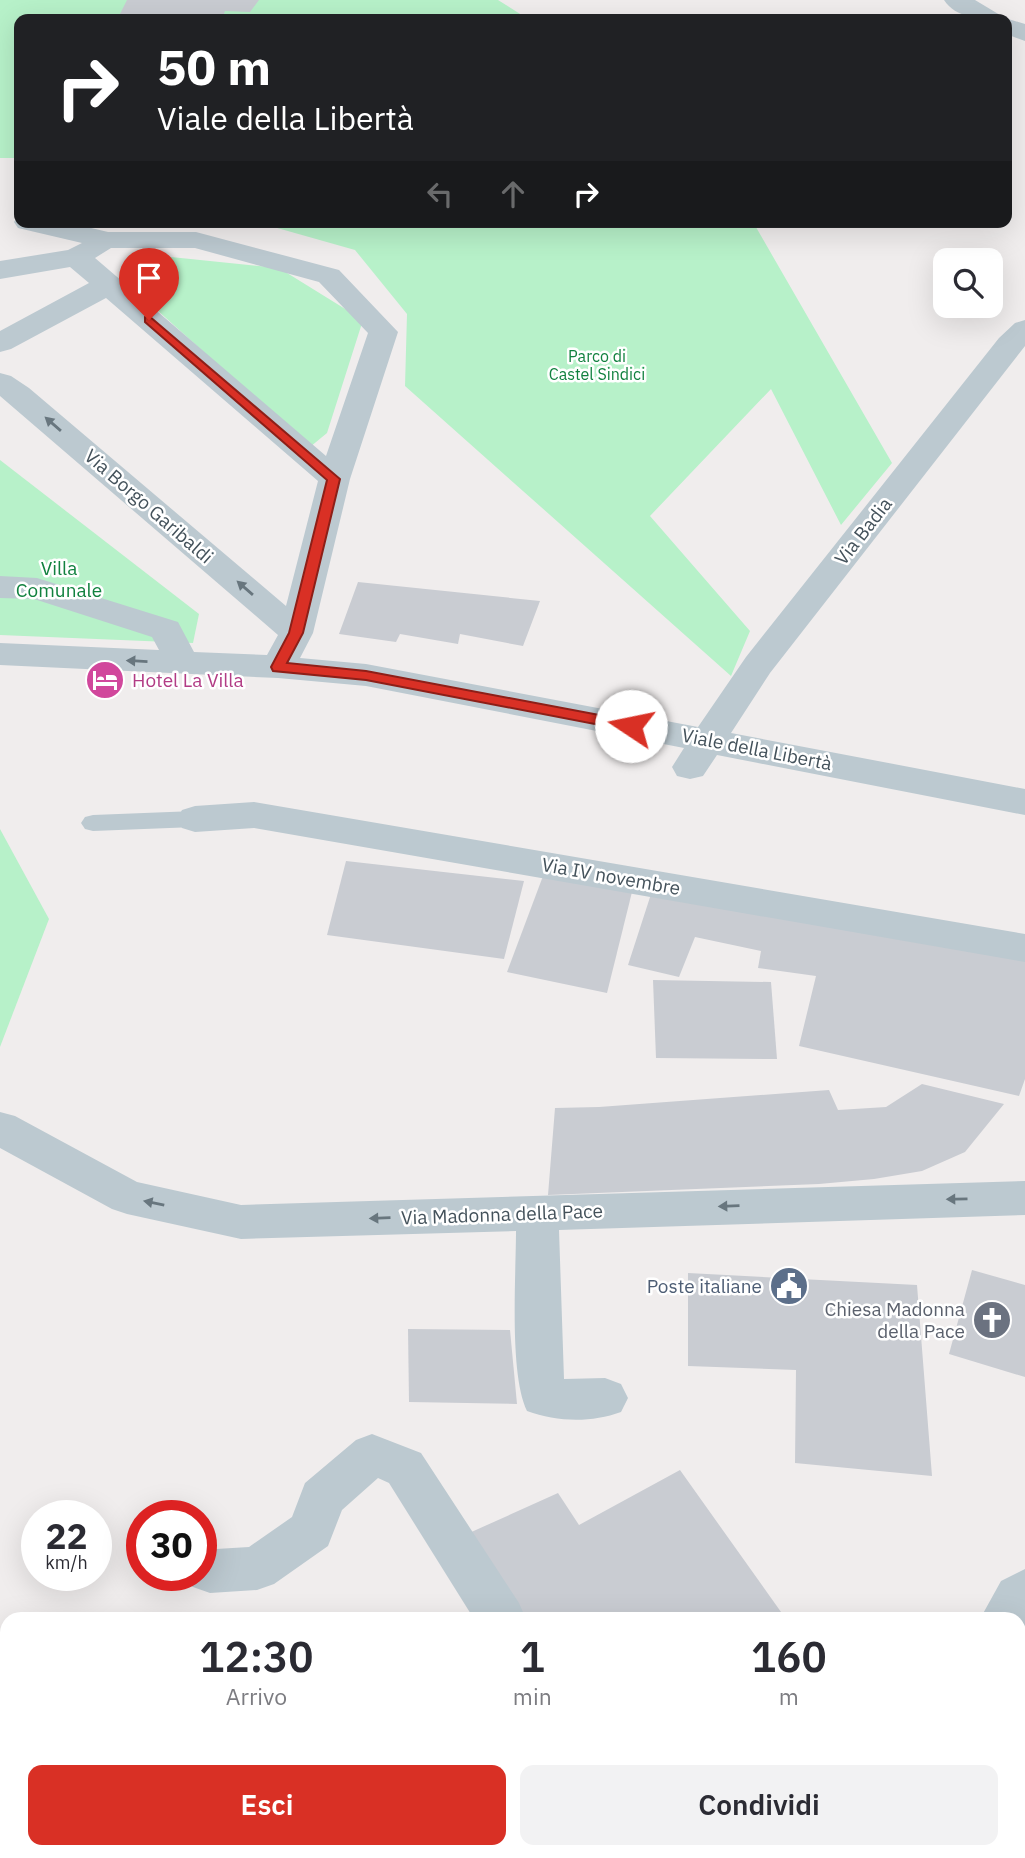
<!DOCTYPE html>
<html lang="it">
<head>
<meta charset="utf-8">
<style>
	body { margin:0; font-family:"IBM Plex Sans",sans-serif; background:#f2f2f3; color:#2b2b33; height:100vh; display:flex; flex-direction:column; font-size:26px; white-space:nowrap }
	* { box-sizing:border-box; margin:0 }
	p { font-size:23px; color:#7c7c81 }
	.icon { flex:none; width:38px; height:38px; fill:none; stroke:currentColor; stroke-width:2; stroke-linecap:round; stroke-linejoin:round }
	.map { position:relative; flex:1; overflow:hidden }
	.drawer { position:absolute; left:0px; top:1612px; width:1026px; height:247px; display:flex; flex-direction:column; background:#fff; border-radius:21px 21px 0 0; box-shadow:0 7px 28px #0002 }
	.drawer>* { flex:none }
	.top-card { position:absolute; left:14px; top:14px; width:998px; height:214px; border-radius:14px; box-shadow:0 7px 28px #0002; background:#202124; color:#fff; overflow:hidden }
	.buttons { position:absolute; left:933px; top:248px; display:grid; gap:14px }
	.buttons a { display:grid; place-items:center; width:70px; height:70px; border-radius:14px; background:#fff; box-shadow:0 7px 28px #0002; font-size:35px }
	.speed { position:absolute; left:21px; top:1500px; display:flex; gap:14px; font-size:35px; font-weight:700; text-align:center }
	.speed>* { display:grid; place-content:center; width:91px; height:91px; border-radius:50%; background:#fff; box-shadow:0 7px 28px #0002; line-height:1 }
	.speed small { font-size:18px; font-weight:400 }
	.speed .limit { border:10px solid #d22; background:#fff; color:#111 }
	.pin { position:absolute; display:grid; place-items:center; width:60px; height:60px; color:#fff; margin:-72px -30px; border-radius:50% 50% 50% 0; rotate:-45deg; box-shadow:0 0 7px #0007 }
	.pin .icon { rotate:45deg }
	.me { position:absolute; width:77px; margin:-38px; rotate:281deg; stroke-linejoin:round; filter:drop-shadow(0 0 5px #0008) }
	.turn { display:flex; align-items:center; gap:24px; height:147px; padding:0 28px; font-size:32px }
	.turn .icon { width:91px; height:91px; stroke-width:2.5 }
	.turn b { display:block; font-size:49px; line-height:60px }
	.lanes { display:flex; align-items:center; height:66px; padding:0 28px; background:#0003; justify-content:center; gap:35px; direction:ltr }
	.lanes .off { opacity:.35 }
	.eta { display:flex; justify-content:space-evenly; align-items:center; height:119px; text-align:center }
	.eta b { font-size:42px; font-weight:600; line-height:49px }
	.button { display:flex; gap:14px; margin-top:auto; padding:14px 28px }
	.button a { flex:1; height:80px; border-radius:14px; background:#d93025; color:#fff; font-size:28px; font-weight:600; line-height:80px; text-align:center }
	.button a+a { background:#f2f2f3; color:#2b2b33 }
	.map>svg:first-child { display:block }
	.green { fill:#b7f1c9 }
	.building { fill:#c9ccd2 }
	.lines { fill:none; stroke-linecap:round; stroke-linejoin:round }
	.lane { fill:#bcc9d0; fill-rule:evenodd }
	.street { fill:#bcc9d0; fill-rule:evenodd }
	.oneway { fill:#68767e }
	.route { fill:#d93025; stroke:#8d1f18; stroke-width:2 }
	.labels { text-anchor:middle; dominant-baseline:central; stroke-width:5; stroke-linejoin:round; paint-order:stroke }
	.far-park-label { font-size:16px; fill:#11813f; stroke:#fff }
	.street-label { font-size:19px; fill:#44525b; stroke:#fff }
	.park-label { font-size:19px; fill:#11813f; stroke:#fff }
	.hotel-label { font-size:19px; fill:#b23c85; stroke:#fff; text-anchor:start }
	.service-label { font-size:19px; fill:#4e5e75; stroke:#fff; text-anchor:end }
	.worship-label { font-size:19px; fill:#5b616d; stroke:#fff; text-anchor:end }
</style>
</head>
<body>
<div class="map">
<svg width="1025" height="1858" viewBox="0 0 1025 1858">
	<rect width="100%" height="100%" fill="#f0eded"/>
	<g class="green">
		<path d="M 0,0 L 498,0 L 528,19 L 19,19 L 19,158 L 0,158 Z"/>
		<path d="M 256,222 L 753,222 L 892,463 L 841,525 L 771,389 L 650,516 L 750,631 L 731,676 L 405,386 L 407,314 L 355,250 Z"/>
		<path d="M 171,257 L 279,268 L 363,320 L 327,433 L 310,447 L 128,284 L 135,281 L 128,277 Z"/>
		<path d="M 0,460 L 199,614 L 193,643 L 0,635 Z"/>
		<path d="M 0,829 L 49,919 L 0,1047 Z"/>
		<path d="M 0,1728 L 7,1729 L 7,1852 L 141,1852 L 140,1858 L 0,1858 Z"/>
	</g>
	<g class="building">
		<path d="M 127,0 L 259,0 L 250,12 L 225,11 L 222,19 L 127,19 L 129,16 L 119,16 Z"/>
		<path d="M 358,582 L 540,601 L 523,646 L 460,634 L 458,644 L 400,634 L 396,642 L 339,634 Z"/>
		<path d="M 346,861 L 524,881 L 504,959 L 327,935 Z"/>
		<path d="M 543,876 L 633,888 L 607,993 L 507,972 Z"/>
		<path d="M 652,891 L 1025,957 L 1025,1079 L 1019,1096 L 799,1046 L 816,976 L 758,968 L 761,951 L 695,937 L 679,977 L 628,965 Z"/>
		<path d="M 653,980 L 771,982 L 777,1059 L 656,1058 Z"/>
		<path d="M 922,1084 L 1004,1104 L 965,1152 L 922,1171 L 874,1179 L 819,1184 L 548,1195 L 555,1108 L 599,1107 L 829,1090 L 838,1110 L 886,1107 Z"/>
		<path d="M 972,1270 L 1025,1285 L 1025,1377 L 949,1354 Z"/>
		<path d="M 688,1273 L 917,1285 L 932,1476 L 795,1463 L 796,1370 L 688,1366 Z"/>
		<path d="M 408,1329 L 510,1330 L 517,1404 L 409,1402 Z"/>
		<path d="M 680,1470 L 786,1619 L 520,1619 L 467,1534 L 558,1493 L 579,1525 Z"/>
		<path d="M 719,1852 L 914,1852 L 919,1858 L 708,1858 Z"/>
	</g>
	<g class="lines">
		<path class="lane" d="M 195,811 L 203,813 L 207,819 L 203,825 L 195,827 L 93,831 L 85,829 L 81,823 L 85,817 L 93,815 Z"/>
		<g class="street">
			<path d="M 944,0 L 975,0 L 1005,18 L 1025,24 L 1025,41 L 1006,34 L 1006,19 C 985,19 957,20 944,0 Z"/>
			<path d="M 18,216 L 19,222 L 66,222 L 108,232 L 196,232 L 339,270 L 398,332 L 350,479 L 313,633 L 300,658 L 366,664 L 698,727 L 746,657 L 999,338 L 1015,323 L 1025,320 L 1025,346 L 770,673 L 731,733 L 1025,789 L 1025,815 L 717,755 L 703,776 L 690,779 L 677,776 L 672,767 L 684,748 L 366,686 L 278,678 L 0,665 L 0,643 L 159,650 L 152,637 L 34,599 L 0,598 L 0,576 L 37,578 L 178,622 L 194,652 L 267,655 L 278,635 L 0,396 L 0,373 L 11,376 L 29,388 L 286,606 L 318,481 L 106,298 L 11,349 L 0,352 L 0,331 L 89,283 L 70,267 L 0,279 L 0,261 L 68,250 L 82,243 L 18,228 L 14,222 ZM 111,248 L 195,248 L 319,282 L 368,333 L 326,456 L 95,258 Z"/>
			<path d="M 254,802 L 1025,934 L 1025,962 L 254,828 L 195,832 L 182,828 L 177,819 L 182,810 L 195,806 Z"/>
			<path d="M 0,1112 L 15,1116 L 137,1182 L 241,1205 L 1025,1181 L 1025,1215 L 559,1230 L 564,1379 L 605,1378 L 621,1384 L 628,1398 L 621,1412 C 591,1423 557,1422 527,1411 C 509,1373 516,1277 516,1231 L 241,1239 L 127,1214 L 112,1209 L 0,1148 Z"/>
			<path d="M 372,1434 L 421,1453 L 519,1603 L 526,1619 L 474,1619 L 389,1483 L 378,1478 L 342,1510 L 328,1546 L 274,1584 L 257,1590 L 210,1593 L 193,1587 L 184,1581 L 182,1575 L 201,1575 L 201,1543 L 216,1549 L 249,1547 L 292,1517 L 305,1483 L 356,1440 Z"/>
			<path d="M 1025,1569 L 1025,1629 L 1018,1636 L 1018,1619 L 980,1619 L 1001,1581 Z"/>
			<path d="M 1018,1736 L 1025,1738 L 1025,1796 L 1018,1793 Z"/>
			<path d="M 632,1852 L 687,1852 L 689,1858 L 634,1858 Z"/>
		</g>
	</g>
	<defs><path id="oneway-solid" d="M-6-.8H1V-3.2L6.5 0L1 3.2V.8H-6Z" transform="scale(1.75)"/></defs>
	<g class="oneway">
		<use href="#oneway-solid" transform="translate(53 424) rotate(-139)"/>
		<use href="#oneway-solid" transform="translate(245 588) rotate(-139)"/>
		<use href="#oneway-solid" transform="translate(137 661) rotate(-177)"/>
		<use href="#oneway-solid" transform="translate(957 1199) rotate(179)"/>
		<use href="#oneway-solid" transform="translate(154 1203) rotate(-168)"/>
		<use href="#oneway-solid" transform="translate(729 1206) rotate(178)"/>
		<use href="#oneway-solid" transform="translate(380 1218) rotate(178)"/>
	</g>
	<path class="route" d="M 149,316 L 340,479 L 303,633 L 287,663 L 366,671 L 631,721 L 636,722 L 638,726 L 636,729 L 631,731 L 366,680 L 273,671 L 271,667 L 289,633 L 327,480 L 145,322 L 145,317 Z"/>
	<defs>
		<symbol id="hotel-disc" viewBox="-11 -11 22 22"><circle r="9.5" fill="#d1479c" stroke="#fff"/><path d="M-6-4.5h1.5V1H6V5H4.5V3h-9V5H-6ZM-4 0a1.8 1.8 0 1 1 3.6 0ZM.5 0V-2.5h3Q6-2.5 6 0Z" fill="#fff"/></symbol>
		<symbol id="civic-disc" viewBox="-11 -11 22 22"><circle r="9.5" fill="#5c6f8a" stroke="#fff"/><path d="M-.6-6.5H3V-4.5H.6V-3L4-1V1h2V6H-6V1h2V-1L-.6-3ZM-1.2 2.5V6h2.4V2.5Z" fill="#fff"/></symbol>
		<symbol id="church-disc" viewBox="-11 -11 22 22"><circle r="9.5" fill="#6b7280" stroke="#fff"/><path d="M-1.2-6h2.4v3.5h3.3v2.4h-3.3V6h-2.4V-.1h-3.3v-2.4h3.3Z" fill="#fff"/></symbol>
	</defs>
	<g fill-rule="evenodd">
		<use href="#hotel-disc" x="83" y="658" width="44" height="44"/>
		<use href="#civic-disc" x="767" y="1264" width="44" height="44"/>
		<use href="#church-disc" x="970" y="1298" width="44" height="44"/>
	</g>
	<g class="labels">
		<g class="far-park-label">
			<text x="597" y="356">Parco di<tspan x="597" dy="18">Castel Sindici</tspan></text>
		</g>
		<g class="street-label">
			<text transform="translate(149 506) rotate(41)">Via Borgo Garibaldi</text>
			<text transform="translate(863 531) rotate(-52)">Via Badia</text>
			<text transform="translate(757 749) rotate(11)">Viale della Libertà</text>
			<text transform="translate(611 876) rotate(10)">Via IV novembre</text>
			<text transform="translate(502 1214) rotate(-2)">Via Madonna della Pace</text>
		</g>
		<g class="park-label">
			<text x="59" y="568">Villa<tspan x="59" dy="22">Comunale</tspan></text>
		</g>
		<g class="hotel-label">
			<text x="132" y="680">Hotel La Villa</text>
		</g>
		<g class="service-label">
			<text x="762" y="1286">Poste italiane</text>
		</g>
		<g class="worship-label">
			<text x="965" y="1309">Chiesa Madonna<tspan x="965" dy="22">della Pace</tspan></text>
		</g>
	</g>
</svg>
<div class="buttons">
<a><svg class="icon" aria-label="search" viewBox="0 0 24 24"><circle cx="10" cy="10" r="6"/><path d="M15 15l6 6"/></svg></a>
</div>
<div class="speed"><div>22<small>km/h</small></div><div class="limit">30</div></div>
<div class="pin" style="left:149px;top:320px;background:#d93025"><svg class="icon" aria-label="arrive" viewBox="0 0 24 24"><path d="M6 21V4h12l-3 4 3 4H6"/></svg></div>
<svg class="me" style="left:631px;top:726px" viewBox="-20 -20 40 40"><circle r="19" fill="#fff"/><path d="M0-13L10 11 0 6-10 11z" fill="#d93025"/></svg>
<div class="top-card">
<div class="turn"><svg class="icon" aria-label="right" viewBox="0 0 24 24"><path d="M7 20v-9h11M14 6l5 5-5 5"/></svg><div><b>50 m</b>Viale della Libertà</div></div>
<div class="lanes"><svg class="icon off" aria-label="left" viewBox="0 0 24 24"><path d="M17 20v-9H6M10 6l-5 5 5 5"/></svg><svg class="icon off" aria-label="ahead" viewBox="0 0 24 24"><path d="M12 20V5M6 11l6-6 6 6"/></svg><svg class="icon" aria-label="right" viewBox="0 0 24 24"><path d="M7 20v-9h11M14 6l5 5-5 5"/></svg></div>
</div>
<section class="drawer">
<div class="eta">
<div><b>12:30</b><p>Arrivo</p></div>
<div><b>1</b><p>min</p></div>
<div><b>160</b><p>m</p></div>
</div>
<div class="button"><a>Esci</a><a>Condividi</a></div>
</section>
</div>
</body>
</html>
